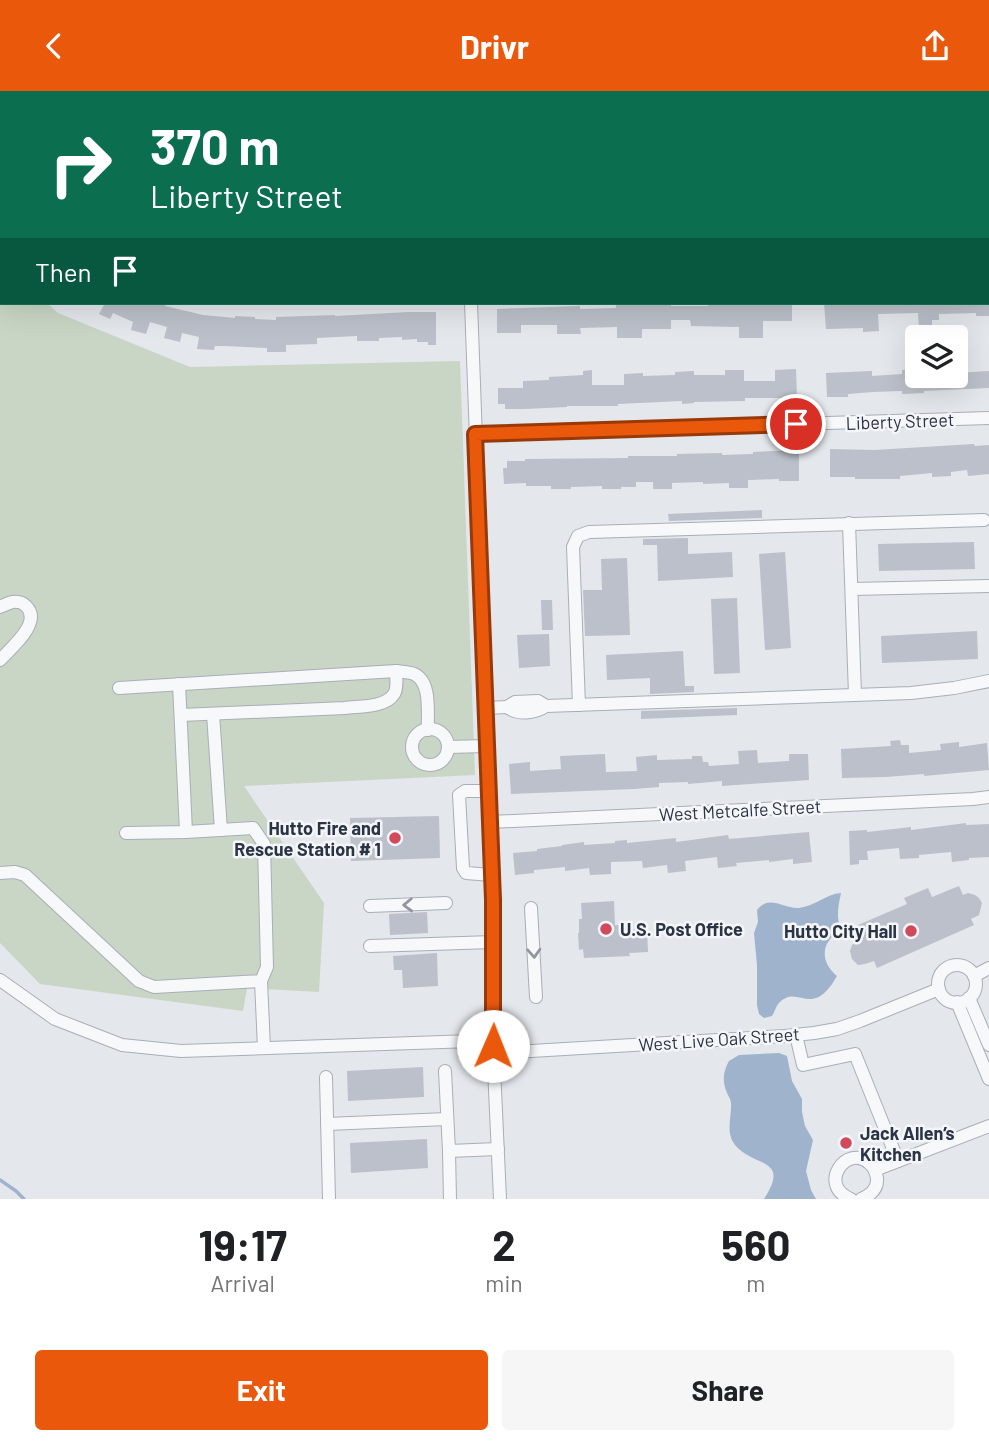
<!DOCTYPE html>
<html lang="en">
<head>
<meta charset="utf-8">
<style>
	body { margin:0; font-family:Barlow,sans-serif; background:#f6f6f6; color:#202124; height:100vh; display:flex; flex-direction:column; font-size:26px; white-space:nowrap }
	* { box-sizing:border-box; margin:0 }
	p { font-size:23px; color:#757577 }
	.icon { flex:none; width:38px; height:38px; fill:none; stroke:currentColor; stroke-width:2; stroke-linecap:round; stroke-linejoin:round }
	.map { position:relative; height:1108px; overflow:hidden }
	.details { display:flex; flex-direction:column; background:#fff; flex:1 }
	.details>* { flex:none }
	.top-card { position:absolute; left:0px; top:0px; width:990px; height:214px; box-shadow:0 7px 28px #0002; background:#0b6e4f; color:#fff; overflow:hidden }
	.buttons { position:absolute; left:905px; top:234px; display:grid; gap:14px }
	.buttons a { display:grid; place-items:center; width:63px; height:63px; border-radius:7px; background:#fff; box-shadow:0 7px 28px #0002; font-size:35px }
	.pin { position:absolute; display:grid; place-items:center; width:60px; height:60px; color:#fff; margin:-30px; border:4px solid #fff; border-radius:50%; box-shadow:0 2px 7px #0007 }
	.me { position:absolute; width:77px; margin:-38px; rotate:1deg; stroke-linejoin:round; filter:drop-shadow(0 0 5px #0008) }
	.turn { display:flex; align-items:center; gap:24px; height:147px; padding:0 35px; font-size:32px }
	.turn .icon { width:91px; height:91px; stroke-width:2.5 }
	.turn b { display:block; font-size:49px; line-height:60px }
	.then { display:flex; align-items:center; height:66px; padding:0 35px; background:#0003; gap:14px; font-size:26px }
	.eta { display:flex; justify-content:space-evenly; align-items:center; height:119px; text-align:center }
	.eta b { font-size:42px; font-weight:700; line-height:49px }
	.primary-button { display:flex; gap:14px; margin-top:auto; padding:14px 35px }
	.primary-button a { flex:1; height:80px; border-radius:7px; background:#ea580c; color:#fff; font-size:28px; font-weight:700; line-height:80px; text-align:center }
	.primary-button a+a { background:#f6f6f6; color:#202124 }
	header { display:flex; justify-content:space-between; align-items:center; height:91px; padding:0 35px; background:#ea580c; color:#fff; font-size:32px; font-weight:700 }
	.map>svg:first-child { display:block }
	.green { fill:#c9d6c5 }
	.water { fill:#9fb4cc }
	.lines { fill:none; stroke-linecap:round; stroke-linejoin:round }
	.stream { stroke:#9fb4cc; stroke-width:3.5 }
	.building { fill:#bbc0ca }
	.minor-casing { stroke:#a9aeb7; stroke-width:14 }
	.path { stroke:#c2c5cb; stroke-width:2; stroke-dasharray:5 5; stroke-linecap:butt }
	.minor { stroke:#f7f8fa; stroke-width:12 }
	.oneway { stroke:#9196a0 }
	.route-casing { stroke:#983908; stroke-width:18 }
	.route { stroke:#ea580c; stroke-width:12 }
	.poi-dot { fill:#d1495b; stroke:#f4f6f9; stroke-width:2.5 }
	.labels { text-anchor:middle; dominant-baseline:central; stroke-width:5; stroke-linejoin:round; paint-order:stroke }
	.street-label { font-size:18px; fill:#2b3445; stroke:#f4f6f9 }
	.poi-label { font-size:18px; font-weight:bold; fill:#2b3445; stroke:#f4f6f9; text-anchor:end }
</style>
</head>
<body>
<header><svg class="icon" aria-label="back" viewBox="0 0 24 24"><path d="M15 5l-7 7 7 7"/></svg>Drivr<svg class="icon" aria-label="share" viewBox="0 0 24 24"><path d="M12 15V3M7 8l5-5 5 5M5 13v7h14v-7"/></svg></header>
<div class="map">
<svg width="989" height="1108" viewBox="0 0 989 1108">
	<rect width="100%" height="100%" fill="#e4e7ec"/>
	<path class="green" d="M 0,167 L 2,168 L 2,212 L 47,212 L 58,222 L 190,276 L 460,270 L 475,684 L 244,695 L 324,812 L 319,901 L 247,897 L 243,920 L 40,893 L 0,852 Z"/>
	<g class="water">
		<path d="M 841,802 C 838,816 836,826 841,839 C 820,851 820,871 837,885 C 812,929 799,893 780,911 C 776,914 775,921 772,925 L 764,927 L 759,923 L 757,914 L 757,874 L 754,842 L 758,831 L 757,819 C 770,803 783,818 799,817 C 815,815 826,803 841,802 Z"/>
		<path d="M 779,962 L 787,965 L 792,990 L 802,1008 L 802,1021 L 805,1035 L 813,1049 L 806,1080 L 811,1099 L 816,1108 L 764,1108 C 791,1066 754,1077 735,1054 C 725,1041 732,1026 731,1012 C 730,1006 729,1007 727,1002 C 722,990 723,981 729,970 L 739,964 Z"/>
	</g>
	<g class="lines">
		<path class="stream" d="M 0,1089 L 16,1100 L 24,1108"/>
	</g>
	<g class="building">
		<path d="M 105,212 L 166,212 L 165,215 L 203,224 L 235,227 L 235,225 L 255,226 L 255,228 L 276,229 L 276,226 L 335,224 L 335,225 L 409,221 L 436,221 L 436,254 L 428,254 L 428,251 L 417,251 L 417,248 L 402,249 L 402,246 L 379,247 L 379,250 L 357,250 L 357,245 L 317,247 L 317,253 L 286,254 L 286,261 L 267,261 L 267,257 L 224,255 L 215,255 L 214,259 L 197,258 L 199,246 L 182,242 L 180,251 L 164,247 L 167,236 L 150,231 L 146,243 L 131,239 L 133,231 L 113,222 L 110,228 L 99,223 Z"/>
		<path d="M 792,212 L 792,230 L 763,230 L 763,247 L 739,247 L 739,236 L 691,235 L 690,229 L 671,229 L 671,238 L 642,238 L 642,247 L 617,247 L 617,236 L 580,237 L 581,243 L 557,243 L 557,234 L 521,234 L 521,242 L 497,242 L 497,218 L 580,215 L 580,218 L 616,217 L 616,214 L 647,213 L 671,213 L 671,215 L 708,215 L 708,213 Z"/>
		<path d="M 824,212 L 989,212 L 989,225 L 976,225 L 976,222 L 939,223 L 939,229 L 932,229 L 932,235 L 919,236 L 918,222 L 878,223 L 879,240 L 863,241 L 863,237 L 826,238 Z"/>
		<path d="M 796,278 L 797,307 L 745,307 L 745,310 L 694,311 L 694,312 L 682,313 L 682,310 L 618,313 L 618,315 L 567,315 L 567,316 L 524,318 L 505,318 L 505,313 L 498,313 L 498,297 L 523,297 L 523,290 L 549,289 L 549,286 L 583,284 L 583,280 L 592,279 L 592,294 L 624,294 L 624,283 L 643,282 L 643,285 L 675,284 L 675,281 L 694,280 L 694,284 L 725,284 L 725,279 L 744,279 L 744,290 L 775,290 L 775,279 Z"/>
		<path d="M 917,278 L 917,285 L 956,285 L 956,282 L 989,280 L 989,297 L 924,300 L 924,302 L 902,303 L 902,300 L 873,301 L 848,303 L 848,306 L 827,306 L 826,282 L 872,280 L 872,285 L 902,283 L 902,279 Z"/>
		<path d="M 974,353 L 975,355 L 989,354 L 989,383 L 968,385 L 967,379 L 951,381 L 951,385 L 932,386 L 932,382 L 900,385 L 900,388 L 855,388 L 855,386 L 830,386 L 830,358 L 874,359 Z"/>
		<path d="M 799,359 L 799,390 L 779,390 L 779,388 L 748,389 L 748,397 L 729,397 L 729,392 L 703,393 L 703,391 L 672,392 L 672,398 L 653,398 L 653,391 L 636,391 L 636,396 L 621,396 L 621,398 L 602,398 L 602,395 L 571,396 L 571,398 L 551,398 L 551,395 L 526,395 L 526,392 L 504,393 L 503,377 L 507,377 L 507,370 L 525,370 L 525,368 L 628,367 L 628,365 L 677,365 L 677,363 L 722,362 L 722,364 L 753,363 L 753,361 Z"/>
		<path d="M 762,419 L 762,427 L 669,430 L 668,423 Z"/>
		<path d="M 688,447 L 688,463 L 732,461 L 733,486 L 658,490 L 657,454 L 643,454 L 643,448 Z"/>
		<path d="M 974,451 L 975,478 L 879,480 L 878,453 Z"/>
		<path d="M 785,461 L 791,557 L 765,559 L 759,463 Z"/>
		<path d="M 627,467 L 630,544 L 585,545 L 583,499 L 602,499 L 601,468 Z"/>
		<path d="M 737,507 L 740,582 L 714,583 L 711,508 Z"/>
		<path d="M 541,509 L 552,509 L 553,539 L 542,539 Z"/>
		<path d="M 977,540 L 978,568 L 882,572 L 881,545 Z"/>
		<path d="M 549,543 L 550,575 L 519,577 L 517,544 Z"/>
		<path d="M 683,560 L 685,595 L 694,595 L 694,601 L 650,603 L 650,587 L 607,589 L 606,564 Z"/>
		<path d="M 737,617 L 737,624 L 641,628 L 641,620 Z"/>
		<path d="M 900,649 L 901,654 L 909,654 L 909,662 L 941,659 L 940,653 L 959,651 L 959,656 L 987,652 L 989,679 L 924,685 L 924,683 L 886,686 L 842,687 L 841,658 L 891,655 L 890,650 Z"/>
		<path d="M 757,659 L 758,672 L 789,670 L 789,663 L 808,663 L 809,689 L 722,695 L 722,690 L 688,693 L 688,691 L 659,692 L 659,696 L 634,698 L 511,703 L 509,673 L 530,671 L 530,680 L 561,678 L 560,665 L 605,663 L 606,681 L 637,680 L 636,666 L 657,664 L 657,669 L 692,668 L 692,665 L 702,665 L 703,671 L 708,671 L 709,675 L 739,673 L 738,660 Z"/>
		<path d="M 439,725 L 440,767 L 351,770 L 350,727 Z"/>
		<path d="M 966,732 L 966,734 L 989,733 L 989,766 L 969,767 L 969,769 L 952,771 L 951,761 L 919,764 L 919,767 L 900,768 L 899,757 L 867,760 L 868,769 L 859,769 L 859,773 L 850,774 L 849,740 L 867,739 L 867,741 L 911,736 L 911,739 Z"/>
		<path d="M 809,741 L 812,771 L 793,773 L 793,768 L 769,771 L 769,769 L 736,772 L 737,775 L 718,777 L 717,766 L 685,770 L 686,780 L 668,782 L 667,774 L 643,777 L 642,770 L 611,771 L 611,783 L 590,784 L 589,777 L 565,780 L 565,776 L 534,779 L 534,782 L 515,784 L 513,762 L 537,760 L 537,758 L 562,755 L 562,754 L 584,751 L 584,754 L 615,752 L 615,750 L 627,749 L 627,752 L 676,747 L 676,751 L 728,744 L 729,748 Z"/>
		<path d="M 959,795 L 963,804 L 968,802 L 975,804 L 979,807 L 982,812 L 979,824 L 971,828 L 974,834 L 877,877 L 874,870 L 865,873 L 858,874 L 852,868 L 850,860 L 852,854 L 862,845 L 858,834 L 907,813 L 904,807 L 928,797 L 932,806 Z"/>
		<path d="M 614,810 L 615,834 L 629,834 L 629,839 L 647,838 L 648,861 L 629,862 L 630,865 L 584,867 L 583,858 L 579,859 L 578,842 L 579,842 L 579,828 L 582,828 L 581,812 Z"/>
		<path d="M 427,821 L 428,842 L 390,844 L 389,823 Z"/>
		<path d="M 437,862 L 438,895 L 403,897 L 402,879 L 394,879 L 393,865 Z"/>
		<path d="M 423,976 L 424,1006 L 348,1010 L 347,980 Z"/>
		<path d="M 427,1048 L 428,1077 L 351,1082 L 350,1052 Z"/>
	</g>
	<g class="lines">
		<defs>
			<g id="minor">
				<path d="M 231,0 L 231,2"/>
				<path d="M 463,0 L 463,2"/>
				<path d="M 0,44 L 2,47"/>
				<path d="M 471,212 L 493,809 L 493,955 L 500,1108"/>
				<path d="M 475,343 L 989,327"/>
				<path d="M 849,432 L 855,604"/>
				<path d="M 852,498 L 989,495"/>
				<path d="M 0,516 C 8,512 18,507 26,515 C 43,531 11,557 0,569"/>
				<path d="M 119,597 L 396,580 C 402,581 409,581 414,583 C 432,591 427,622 428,639"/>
				<path d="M 579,614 L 573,456 L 578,445 L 589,441 L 984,429"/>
				<path d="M 507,616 C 518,624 534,623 546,615 L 911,602 L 954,597 L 989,590"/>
				<path d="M 486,617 L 507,616 L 515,611 L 538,610 L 546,615"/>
				<path d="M 213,623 L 221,739"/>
				<path d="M 181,624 L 345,617 C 359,615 385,617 394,603 C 398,597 396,587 396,580"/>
				<circle cx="430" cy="656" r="18"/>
				<path d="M 448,656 L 487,655"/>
				<path d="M 489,700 L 465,700 L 459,704 L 463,777 L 466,782 L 492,784"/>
				<path d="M 490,731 L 973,708 L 989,706"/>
				<path d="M 126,742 L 186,741 L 179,593"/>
				<path d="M 0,782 L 15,781 L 25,784 L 139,890 L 154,896 L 261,890 L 267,876 L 264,753 L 253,737 L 186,741"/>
				<path d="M 370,815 L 446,812"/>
				<path d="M 531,817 L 536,906"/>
				<path d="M 370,855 L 493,851"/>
				<circle cx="957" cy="893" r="19"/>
				<path d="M 974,885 L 989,877"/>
				<path d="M 0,889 L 55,928 L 122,954 L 181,960 L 472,950 L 514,961 L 785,945 L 814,942 L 837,938 L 860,930 L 939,898"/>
				<path d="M 261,890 L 264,957"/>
				<path d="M 969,907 L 989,954"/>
				<path d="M 957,911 L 989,988"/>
				<path d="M 796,944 L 803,974 L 855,963 L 898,1070"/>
				<path d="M 445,980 L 449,1060 L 498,1058"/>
				<path d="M 326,986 L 329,1108"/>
				<path d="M 327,1033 L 447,1028"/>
				<path d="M 449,1060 L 450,1108"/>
				<path d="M 875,1079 L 989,1035"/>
				<path d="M 851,1108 C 817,1095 846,1052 869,1072 C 874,1076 876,1081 877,1087 C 878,1098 871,1104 861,1108"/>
			</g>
		</defs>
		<use href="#minor" class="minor-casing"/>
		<g class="path">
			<path d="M 79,0 L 80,2"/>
			<path d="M 150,2 L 150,0"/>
		</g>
		<use href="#minor" class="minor"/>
	</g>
	<defs><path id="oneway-chevron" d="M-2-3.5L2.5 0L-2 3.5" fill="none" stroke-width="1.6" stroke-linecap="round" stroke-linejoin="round" transform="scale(1.75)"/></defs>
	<g class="oneway">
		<use href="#oneway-chevron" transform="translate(408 814) rotate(178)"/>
		<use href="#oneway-chevron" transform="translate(534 862) rotate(87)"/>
	</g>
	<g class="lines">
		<defs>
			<path id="route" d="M 493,955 L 493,809 L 475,343 L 796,333"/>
		</defs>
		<use href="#route" class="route-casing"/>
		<use href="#route" class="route"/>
	</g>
	<g class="poi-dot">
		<circle cx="395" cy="747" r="7"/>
		<circle cx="606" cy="838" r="7"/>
		<circle cx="911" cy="840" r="7"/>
		<circle cx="846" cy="1052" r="7"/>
	</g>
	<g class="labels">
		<g class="street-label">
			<text transform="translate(900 330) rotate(-2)">Liberty Street</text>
			<text transform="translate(740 719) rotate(-3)">West Metcalfe Street</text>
			<text transform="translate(719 948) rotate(-4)">West Live Oak Street</text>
		</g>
		<g class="poi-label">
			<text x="381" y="737">Hutto Fire and<tspan x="381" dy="21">Rescue Station # 1</tspan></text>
			<text x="620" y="838" text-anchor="start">U.S. Post Office</text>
			<text x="897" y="840">Hutto City Hall</text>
			<text x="860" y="1042" text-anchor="start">Jack Allen’s<tspan x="860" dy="21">Kitchen</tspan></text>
		</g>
	</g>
</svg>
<div class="buttons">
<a><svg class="icon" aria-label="layers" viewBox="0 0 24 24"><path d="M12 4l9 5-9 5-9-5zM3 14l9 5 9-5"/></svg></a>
</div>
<div class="pin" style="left:796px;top:333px;background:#d93025"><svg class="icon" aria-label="arrive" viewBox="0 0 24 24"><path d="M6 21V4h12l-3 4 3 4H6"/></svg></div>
<svg class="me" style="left:493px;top:955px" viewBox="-20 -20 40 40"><circle r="19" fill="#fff"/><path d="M0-13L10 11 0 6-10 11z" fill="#ea580c"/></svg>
<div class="top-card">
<div class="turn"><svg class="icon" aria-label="right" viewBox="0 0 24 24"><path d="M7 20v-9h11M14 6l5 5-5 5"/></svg><div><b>370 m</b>Liberty Street</div></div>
<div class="then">Then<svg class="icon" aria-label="arrive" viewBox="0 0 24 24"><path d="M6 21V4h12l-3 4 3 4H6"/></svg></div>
</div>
</div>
<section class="details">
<div class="eta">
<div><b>19:17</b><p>Arrival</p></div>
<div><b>2</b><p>min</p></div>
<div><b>560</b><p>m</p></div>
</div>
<div class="primary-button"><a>Exit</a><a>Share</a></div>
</section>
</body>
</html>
